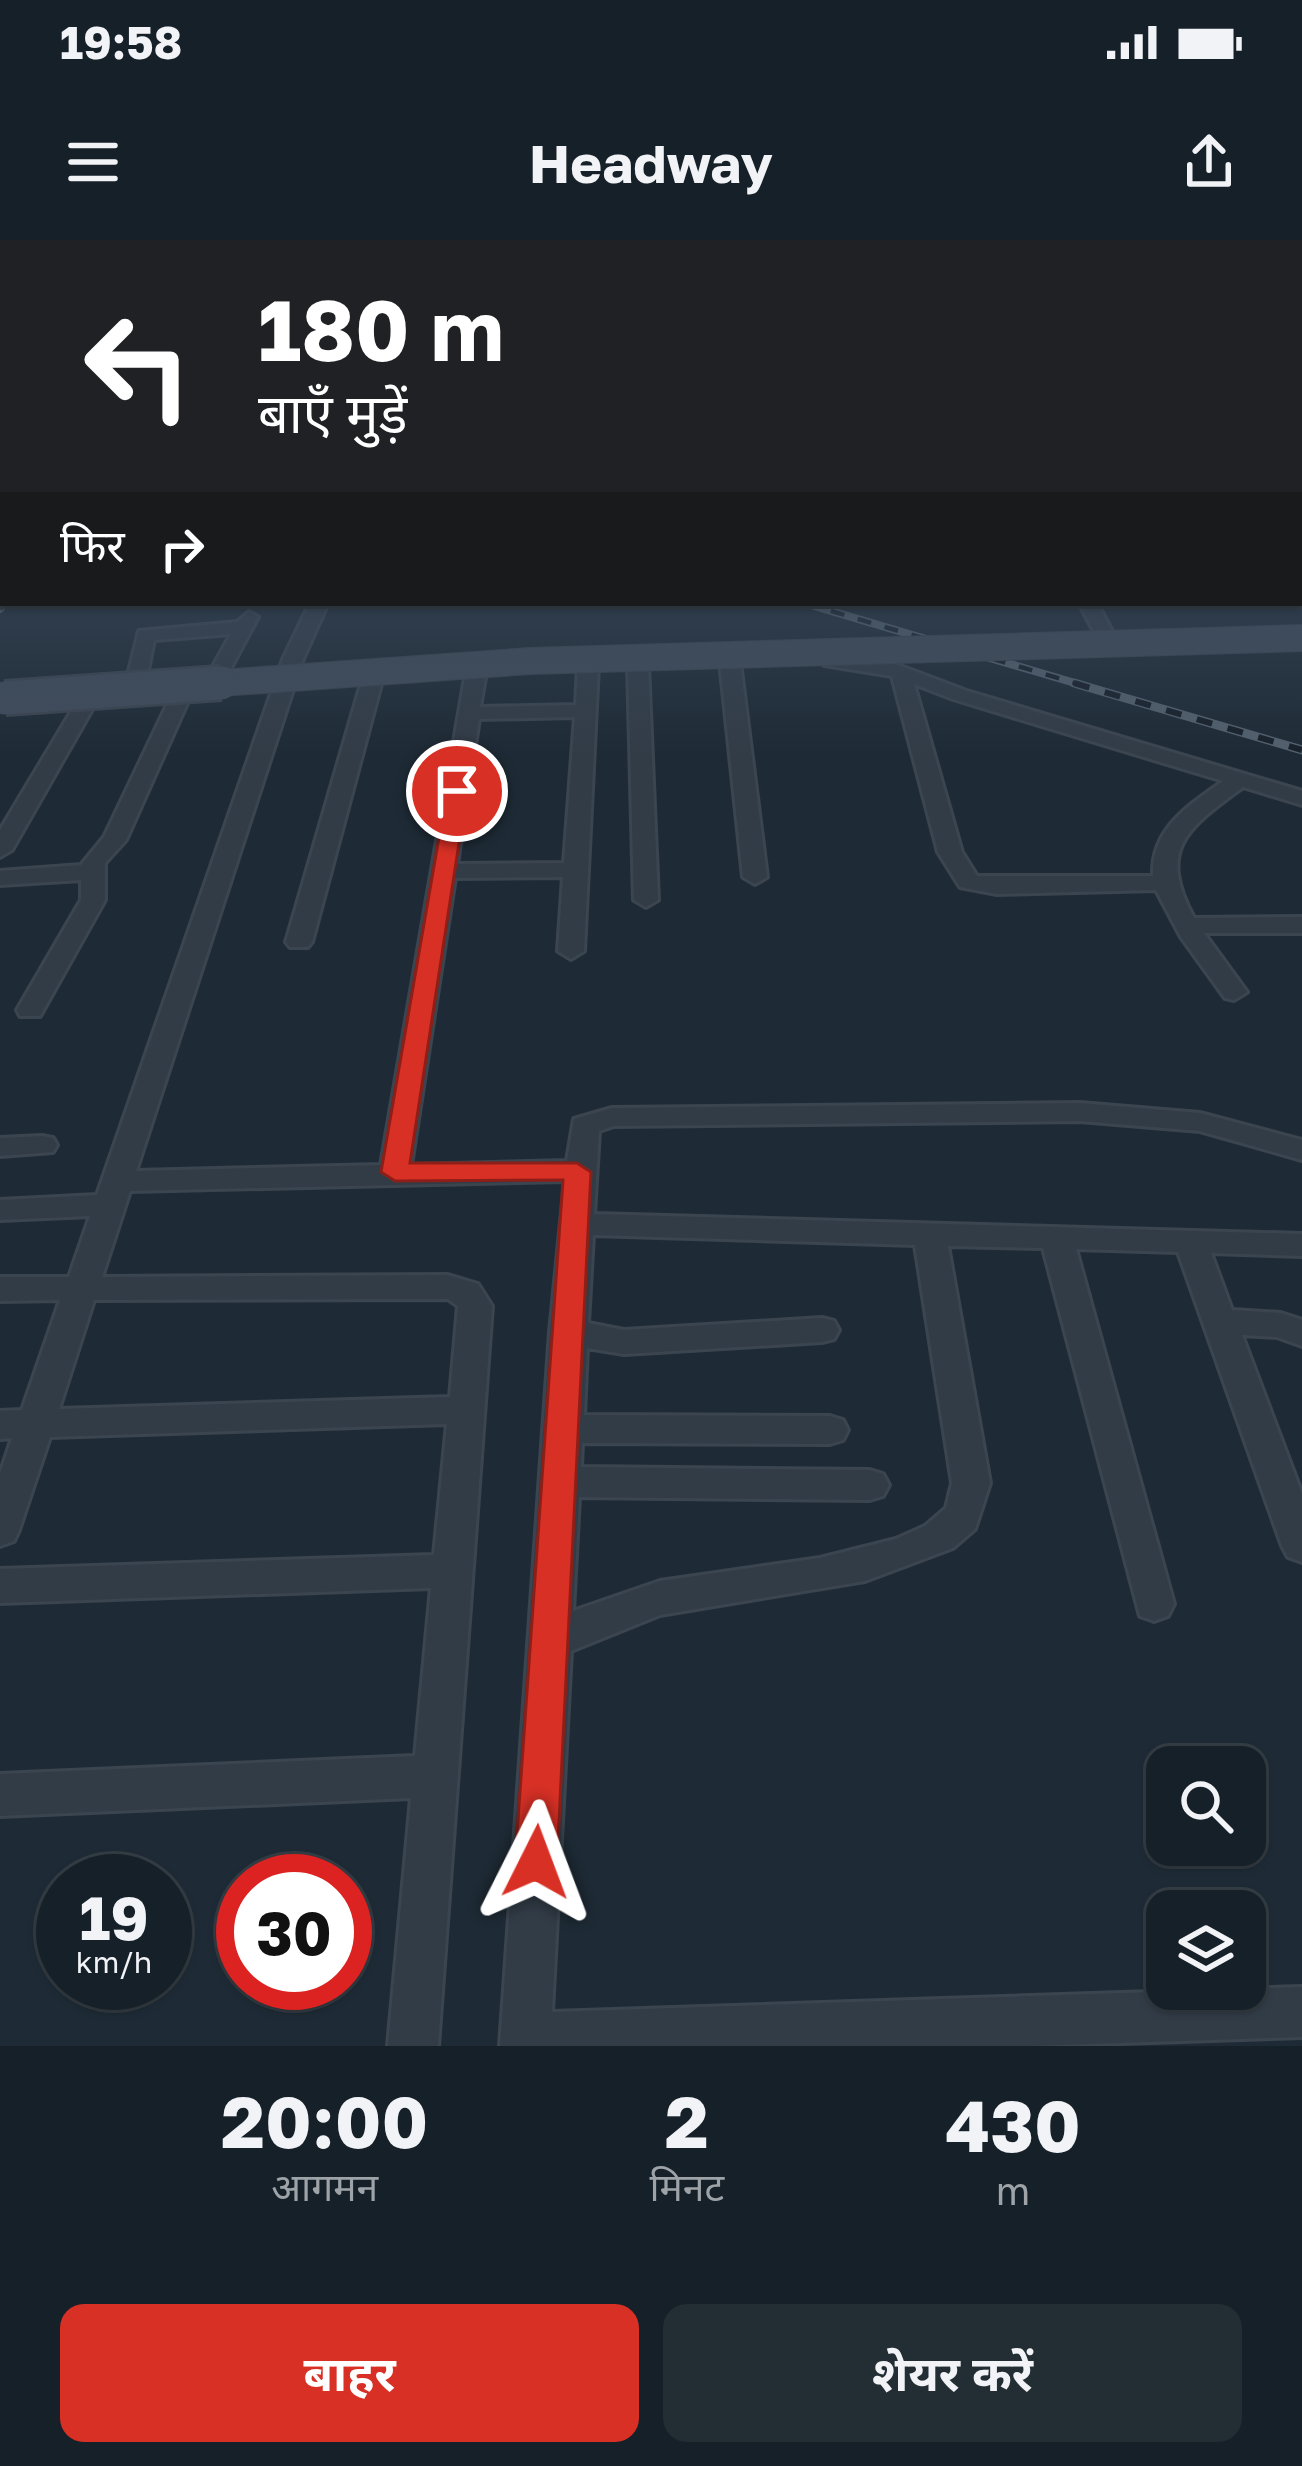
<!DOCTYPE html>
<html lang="hi">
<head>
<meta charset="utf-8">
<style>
	body { margin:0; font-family:"Golos Text","Noto Sans Devanagari",sans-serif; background:#232d34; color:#f1f3f6; height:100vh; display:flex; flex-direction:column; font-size:45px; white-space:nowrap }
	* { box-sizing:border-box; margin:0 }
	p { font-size:39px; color:#9ea3a8 }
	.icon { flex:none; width:66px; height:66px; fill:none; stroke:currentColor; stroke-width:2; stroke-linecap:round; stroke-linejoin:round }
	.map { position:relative; height:1806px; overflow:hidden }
	.side { display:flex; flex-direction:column; background:#162028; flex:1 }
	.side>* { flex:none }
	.top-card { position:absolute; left:0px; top:0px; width:1302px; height:366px; box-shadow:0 3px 9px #0004,0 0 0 3px #353e45; background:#202124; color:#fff; overflow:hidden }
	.buttons { position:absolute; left:1146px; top:1506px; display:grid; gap:24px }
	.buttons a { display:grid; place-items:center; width:120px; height:120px; border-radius:24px; background:#162028; box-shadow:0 3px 9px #0004,0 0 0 3px #353e45; font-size:60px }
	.speed { position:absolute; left:36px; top:1614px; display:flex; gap:24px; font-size:60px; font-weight:700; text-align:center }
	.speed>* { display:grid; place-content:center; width:156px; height:156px; border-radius:50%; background:#162028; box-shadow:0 3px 9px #0004,0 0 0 3px #353e45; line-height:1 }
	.speed small { font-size:30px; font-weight:400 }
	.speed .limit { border:18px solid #d22; background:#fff; color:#111 }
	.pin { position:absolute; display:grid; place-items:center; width:102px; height:102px; color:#fff; margin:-51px; border:6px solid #fff; border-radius:50%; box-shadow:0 3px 12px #0007 }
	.me { position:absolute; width:132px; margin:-66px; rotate:3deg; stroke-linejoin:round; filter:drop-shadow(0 0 9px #0008) }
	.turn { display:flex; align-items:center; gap:42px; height:252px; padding:0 60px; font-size:54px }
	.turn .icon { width:156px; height:156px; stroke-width:2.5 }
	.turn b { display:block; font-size:84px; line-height:102px }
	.then { display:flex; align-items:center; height:114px; padding:0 60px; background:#0003; gap:24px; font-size:45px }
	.eta { display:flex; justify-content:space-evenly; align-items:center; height:204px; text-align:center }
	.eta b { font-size:72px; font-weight:700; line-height:84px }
	.primary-button { display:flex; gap:24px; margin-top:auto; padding:24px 60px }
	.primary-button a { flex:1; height:138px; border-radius:24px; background:#d93025; color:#fff; font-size:48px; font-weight:700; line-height:138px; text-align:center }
	.primary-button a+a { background:#232d34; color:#f1f3f6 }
	.status { display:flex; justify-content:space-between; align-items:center; height:84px; padding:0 60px; background:#162028; direction:ltr }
	.status svg { height:33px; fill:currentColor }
	header { display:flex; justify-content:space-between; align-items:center; height:156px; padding:0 60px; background:#162028; font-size:54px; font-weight:700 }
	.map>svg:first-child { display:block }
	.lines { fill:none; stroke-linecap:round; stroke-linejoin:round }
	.minor-casing { stroke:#3b4550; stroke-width:6 }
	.minor { fill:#323c47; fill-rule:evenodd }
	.rail-far1-casing { stroke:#53616e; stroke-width:8 }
	.rail-casing { stroke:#53616e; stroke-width:9 }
	.rail-far1 { stroke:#18212b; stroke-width:4.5; stroke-dasharray:14; stroke-linecap:butt }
	.rail { stroke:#18212b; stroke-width:6; stroke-dasharray:16; stroke-linecap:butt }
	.secondary-bridge-far1-casing { stroke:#3b4550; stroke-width:28; stroke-linecap:butt }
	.secondary-bridge-casing { stroke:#3b4550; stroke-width:38; stroke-linecap:butt }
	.secondary-bridge-far1 { stroke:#404c5a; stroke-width:26 }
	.secondary-bridge { stroke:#404c5a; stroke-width:33 }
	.route { fill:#d93025; stroke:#8d1f18; stroke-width:3 }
</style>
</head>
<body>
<div class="status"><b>19:58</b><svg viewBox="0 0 49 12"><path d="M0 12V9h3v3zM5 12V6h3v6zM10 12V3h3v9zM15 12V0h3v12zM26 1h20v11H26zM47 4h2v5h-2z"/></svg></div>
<header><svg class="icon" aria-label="menu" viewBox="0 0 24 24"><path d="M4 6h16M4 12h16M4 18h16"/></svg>Headway<svg class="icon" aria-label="share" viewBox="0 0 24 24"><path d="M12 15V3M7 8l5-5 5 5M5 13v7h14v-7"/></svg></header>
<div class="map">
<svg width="1302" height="1806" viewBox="0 0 1302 1806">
	<rect width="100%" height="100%" fill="#1e2b36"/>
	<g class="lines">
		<defs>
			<g id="minor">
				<rect x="1299" y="323" width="3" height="10"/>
				<path d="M 310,363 L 328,363 L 303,419 L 136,931 L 381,925 L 466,432 L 476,426 L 486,432 L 480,467 L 576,465 L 578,426 L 588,420 L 598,426 L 584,711 L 571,719 L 558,711 L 563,637 L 455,638 L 411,925 L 567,921 L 574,879 L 612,868 L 1080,863 L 1200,873 L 1302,900 L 1302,920 L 1200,891 L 1080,881 L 614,886 L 599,891 L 594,974 L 1302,994 L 1302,1016 L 1211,1013 L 1232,1070 L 1281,1073 L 1302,1080 L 1302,1106 L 1277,1097 L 1242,1095 L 1302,1254 L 1302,1322 L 1288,1317 L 1282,1306 L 1178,1012 L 1076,1009 L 1174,1364 L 1168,1376 L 1154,1381 L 1140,1376 L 1043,1008 L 948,1006 L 990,1243 L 975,1289 L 953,1308 L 865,1341 L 660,1375 L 571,1411 L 552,1772 L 1302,1747 L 1302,1797 L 1031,1806 L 500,1806 L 550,1092 L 565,941 L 130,951 L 102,1037 L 448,1035 L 478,1044 L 492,1066 L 438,1806 L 388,1806 L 411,1558 L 0,1576 L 0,1534 L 415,1516 L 431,1348 L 0,1363 L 0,1329 L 434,1315 L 447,1184 L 50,1197 L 19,1290 L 14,1301 L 0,1306 L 0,1234 L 12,1198 L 0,1199 L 0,1171 L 22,1170 L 60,1060 L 0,1061 L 0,1037 L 69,1037 L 90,976 L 0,980 L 0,960 L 97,955 L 283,419 ZM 575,477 L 564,623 L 457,624 L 479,479 ZM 593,995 L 915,1005 L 952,1243 L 946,1268 L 925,1286 L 896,1299 L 820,1318 L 660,1341 L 573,1371 L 579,1257 L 870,1260 L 883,1256 L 889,1245 L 883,1234 L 870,1230 L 581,1227 L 582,1203 L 830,1204 L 843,1200 L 848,1190 L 843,1180 L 830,1176 L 584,1175 L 587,1108 L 624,1114 L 822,1102 L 834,1099 L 839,1090 L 834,1081 L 822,1078 L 624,1090 L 588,1083 ZM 448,1059 L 458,1066 L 450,1157 L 59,1169 L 94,1060 Z"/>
				<path d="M 1079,363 L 1097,363 L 1122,410 L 1120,414 L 1106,414 Z"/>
				<path d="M 249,372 L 258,377 L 218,452 L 201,448 L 231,394 L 154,400 L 143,455 L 133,461 L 123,455 L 139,391 L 237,382 Z"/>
				<path d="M 831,415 L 890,422 L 967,451 L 1302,551 L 1302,565 L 1243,547 C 1188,588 1156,608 1194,678 L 1302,677 L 1302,693 L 1204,693 L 1247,752 L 1234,760 L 1225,758 L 1181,697 L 1156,650 L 997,654 L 960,647 L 938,612 L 892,436 L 824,425 L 824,417 ZM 914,444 L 953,459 L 1223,541 C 1188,566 1151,589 1153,636 L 977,636 L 962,612 Z"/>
				<path d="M 730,416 L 740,422 L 767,637 L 755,644 L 743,637 L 720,422 Z"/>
				<path d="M 638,419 L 648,425 L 658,660 L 646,667 L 634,660 L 628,425 Z"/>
				<path d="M 373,431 L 383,437 L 312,702 L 308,707 L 290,707 L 286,702 L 363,437 Z"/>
				<path d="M 176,446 L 193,450 L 126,600 L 105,623 L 105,660 L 40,776 L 20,776 L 17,770 L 81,660 L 81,640 L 0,645 L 0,631 L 81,625 L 104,597 Z"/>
				<path d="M 81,455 L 98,459 L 12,610 L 0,617 L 0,590 Z"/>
				<path d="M 42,896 L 53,898 L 57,905 L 53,912 L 0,916 L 0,898 Z"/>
			</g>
		</defs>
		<use href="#minor" class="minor-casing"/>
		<use href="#minor" class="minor"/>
		<defs>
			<g id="rail-far1">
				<path d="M 804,363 L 1085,446"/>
				<path d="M 0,369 L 5,363"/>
			</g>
			<path id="rail" d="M 1074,443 L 1302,510"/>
		</defs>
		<use href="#rail-far1" class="rail-far1-casing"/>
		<use href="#rail" class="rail-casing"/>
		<use href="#rail-far1" class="rail-far1"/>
		<use href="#rail" class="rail"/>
		<defs>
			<path id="secondary-bridge-far1" d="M 178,446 L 530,421 L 1302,398"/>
			<path id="secondary-bridge" d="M 5,458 L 221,443"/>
		</defs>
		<use href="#secondary-bridge-far1" class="secondary-bridge-far1-casing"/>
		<use href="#secondary-bridge" class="secondary-bridge-casing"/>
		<use href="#secondary-bridge-far1" class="secondary-bridge-far1"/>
		<use href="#secondary-bridge" class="secondary-bridge"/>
	</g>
	<linearGradient id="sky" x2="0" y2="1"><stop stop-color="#10181e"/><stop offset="0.51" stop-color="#3b4a5d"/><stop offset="1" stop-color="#3b4a5d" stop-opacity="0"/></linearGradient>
	<rect width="1302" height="515" fill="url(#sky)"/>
	<path class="route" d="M 457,545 L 467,551 L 410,923 L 577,923 L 591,932 L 557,1622 L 551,1637 L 536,1643 L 521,1637 L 515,1622 L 563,940 L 395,941 L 381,932 L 447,551 Z"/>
</svg>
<div class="buttons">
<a><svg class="icon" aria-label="search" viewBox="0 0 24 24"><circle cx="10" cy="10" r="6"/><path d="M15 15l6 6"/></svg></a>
<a><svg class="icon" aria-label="layers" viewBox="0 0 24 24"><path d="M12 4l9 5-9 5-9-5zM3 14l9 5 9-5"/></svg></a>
</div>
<div class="speed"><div>19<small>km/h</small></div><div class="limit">30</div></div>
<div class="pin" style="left:457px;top:551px;background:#d93025"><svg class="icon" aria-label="arrive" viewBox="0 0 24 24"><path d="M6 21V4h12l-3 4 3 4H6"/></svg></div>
<svg class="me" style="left:536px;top:1622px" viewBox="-20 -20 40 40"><path d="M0-17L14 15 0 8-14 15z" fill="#d93025" stroke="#fff" stroke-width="4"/></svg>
<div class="top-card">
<div class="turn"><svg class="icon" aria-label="left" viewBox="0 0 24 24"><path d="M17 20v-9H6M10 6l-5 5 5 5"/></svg><div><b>180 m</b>बाएँ मुड़ें</div></div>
<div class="then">फिर<svg class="icon" aria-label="right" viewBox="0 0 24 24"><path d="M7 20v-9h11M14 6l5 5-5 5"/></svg></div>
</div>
</div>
<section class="side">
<div class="eta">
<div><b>20:00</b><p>आगमन</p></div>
<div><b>2</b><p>मिनट</p></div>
<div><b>430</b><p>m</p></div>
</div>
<div class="primary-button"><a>बाहर</a><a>शेयर करें</a></div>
</section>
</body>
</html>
